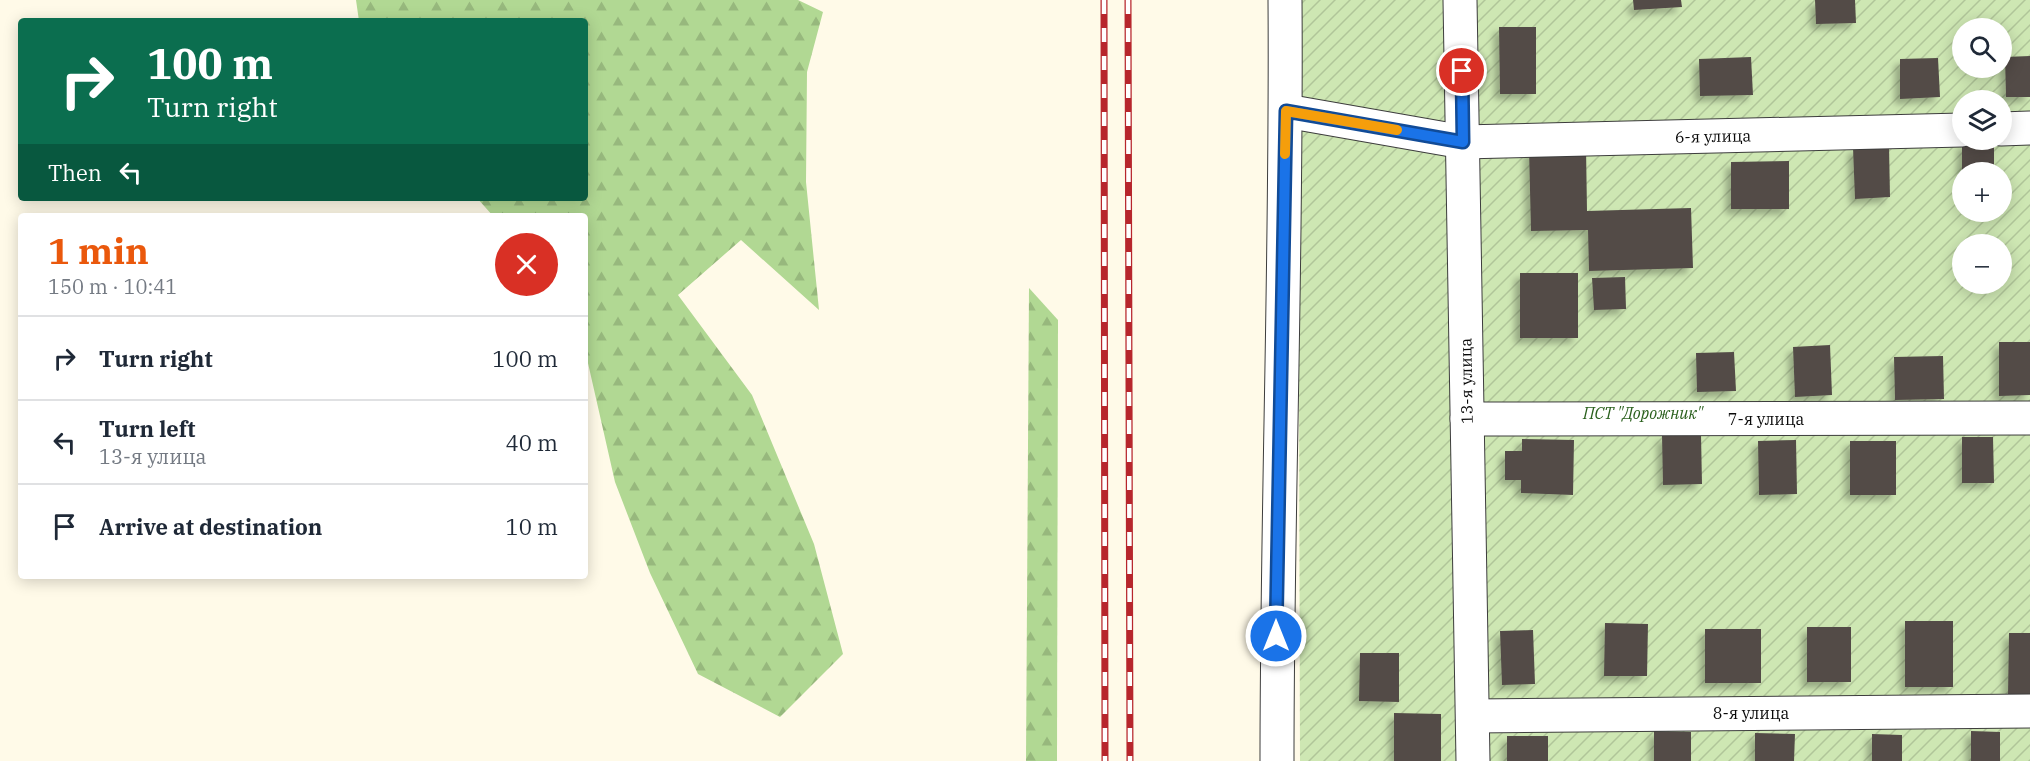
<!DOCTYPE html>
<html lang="en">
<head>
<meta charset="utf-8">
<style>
	body { margin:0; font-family:"IBM Plex Serif",serif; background:#f2f2f3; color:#1f2937; height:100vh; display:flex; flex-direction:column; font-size:22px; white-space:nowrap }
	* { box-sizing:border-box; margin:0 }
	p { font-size:20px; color:#747a83 }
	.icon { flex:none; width:33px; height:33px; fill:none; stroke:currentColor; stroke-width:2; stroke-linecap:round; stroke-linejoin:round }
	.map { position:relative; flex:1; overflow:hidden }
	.sheet { position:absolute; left:18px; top:213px; width:570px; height:366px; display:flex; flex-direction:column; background:#fff; border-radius:6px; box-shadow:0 3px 15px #0003 }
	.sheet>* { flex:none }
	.top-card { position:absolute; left:18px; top:18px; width:570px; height:183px; border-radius:6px; box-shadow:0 3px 15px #0003; background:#0b6e4f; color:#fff; overflow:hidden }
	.buttons { position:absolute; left:1952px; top:18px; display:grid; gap:12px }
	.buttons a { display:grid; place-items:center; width:60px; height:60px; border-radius:50%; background:#fff; box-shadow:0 3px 15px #0003; font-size:30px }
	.pin { position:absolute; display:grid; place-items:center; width:51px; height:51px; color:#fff; margin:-26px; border:3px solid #fff; border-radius:50%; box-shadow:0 2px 6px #0007 }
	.me { position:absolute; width:66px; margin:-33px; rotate:0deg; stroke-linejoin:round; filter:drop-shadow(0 0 4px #0008) }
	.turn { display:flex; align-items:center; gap:21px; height:126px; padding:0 30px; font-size:27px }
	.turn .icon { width:78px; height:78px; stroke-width:2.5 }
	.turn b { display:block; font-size:42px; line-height:51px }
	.then { display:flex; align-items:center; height:57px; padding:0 30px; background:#0003; gap:12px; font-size:22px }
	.round { display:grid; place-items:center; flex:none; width:63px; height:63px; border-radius:32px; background:#f2f2f3 }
	.overview { display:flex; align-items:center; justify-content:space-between; height:102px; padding:0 30px }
	h1 { font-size:36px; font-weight:700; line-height:45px; color:#ea580c }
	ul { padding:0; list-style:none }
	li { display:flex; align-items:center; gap:18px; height:84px; padding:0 30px; border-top:2px solid #e0e1e3 }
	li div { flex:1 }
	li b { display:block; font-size:22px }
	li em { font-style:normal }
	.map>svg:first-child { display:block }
	.forest { fill:url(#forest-firs) }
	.garden { fill:url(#garden-furrows); fill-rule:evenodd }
	.building { fill:#534c47; filter:url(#shadow) }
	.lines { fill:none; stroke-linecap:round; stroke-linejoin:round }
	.minor-casing { stroke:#3d3d3d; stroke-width:35 }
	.tertiary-casing { stroke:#3d3d3d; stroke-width:35 }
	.minor { stroke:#fff; stroke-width:33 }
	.tertiary { stroke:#fff; stroke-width:33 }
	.rail-casing { stroke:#b7262c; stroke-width:7 }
	.rail { stroke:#fff; stroke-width:4.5; stroke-dasharray:14; stroke-linecap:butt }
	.route-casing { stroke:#114b97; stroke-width:15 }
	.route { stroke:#1a73e8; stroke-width:10 }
	.slow { stroke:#f59e0b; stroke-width:10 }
	.labels { text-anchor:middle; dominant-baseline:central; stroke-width:6; stroke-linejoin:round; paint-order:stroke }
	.street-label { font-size:16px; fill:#0a0a0a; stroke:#fff }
	.park-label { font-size:16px; font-style:italic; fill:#2a601d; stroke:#fff }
</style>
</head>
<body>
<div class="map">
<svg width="2030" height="761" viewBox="0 0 2030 761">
	<defs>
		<pattern id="forest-firs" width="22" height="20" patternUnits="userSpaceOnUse" patternTransform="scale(1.5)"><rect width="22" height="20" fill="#b1d893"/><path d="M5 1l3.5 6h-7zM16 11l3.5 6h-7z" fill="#97b87d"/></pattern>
		<pattern id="garden-furrows" width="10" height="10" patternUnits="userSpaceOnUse" patternTransform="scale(1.5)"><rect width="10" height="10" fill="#cee7b3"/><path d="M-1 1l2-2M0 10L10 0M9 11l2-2" fill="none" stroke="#b0c599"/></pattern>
		<filter id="shadow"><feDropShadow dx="-5.5" dy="5.5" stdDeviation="3" flood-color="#0004"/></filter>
	</defs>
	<rect width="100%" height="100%" fill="#fffae8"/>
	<g class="forest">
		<path d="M 356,0 L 798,0 L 823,12 L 807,72 L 806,182 L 819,310 L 741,240 L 678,295 L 752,395 L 814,544 L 843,654 L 780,717 L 698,674 L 650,573 L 615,482 L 585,350 L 585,216 L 493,216 L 477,198 L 585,198 L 585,21 L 359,21 Z"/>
		<path d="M 1029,288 L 1058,320 L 1057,761 L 1026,761 Z"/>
	</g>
	<path class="garden" d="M 1298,0 L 2030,0 L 2030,761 L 1300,761 ZM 1962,28 L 2001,28 L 2001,68 L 1962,68 ZM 1962,100 L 2001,100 L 2001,140 L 1962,140 ZM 1962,172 L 2001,172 L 2001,212 L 1962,212 ZM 1962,244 L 2001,244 L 2001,284 L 1962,284 Z"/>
	<g class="building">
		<path d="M 1633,0 L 1681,0 L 1682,7 L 1634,10 Z"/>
		<path d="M 1815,0 L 1855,0 L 1856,23 L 1816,24 Z"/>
		<path d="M 1499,27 L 1536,27 L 1536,94 L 1500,94 Z"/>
		<path d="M 2030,56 L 2030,97 L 2006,97 L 2005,57 Z"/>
		<path d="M 1751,57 L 1753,95 L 1700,96 L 1699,59 Z"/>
		<path d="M 1938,58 L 1940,97 L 1900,99 L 1900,59 Z"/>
		<rect x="1962" y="144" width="32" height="28"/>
		<path d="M 1889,146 L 1890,197 L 1855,199 L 1853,148 Z"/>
		<path d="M 1586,148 L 1587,211 L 1691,208 L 1693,268 L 1589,271 L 1588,230 L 1531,231 L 1529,149 Z"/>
		<path d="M 1789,161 L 1789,209 L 1731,209 L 1731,162 Z"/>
		<rect x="1520" y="273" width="58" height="65"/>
		<path d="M 1625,277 L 1626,309 L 1594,310 L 1592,278 Z"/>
		<path d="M 1999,342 L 2030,342 L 2030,395 L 1999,396 Z"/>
		<path d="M 1830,345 L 1832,395 L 1795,397 L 1793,347 Z"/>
		<path d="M 1734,352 L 1736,391 L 1697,392 L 1696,353 Z"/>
		<path d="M 1943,356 L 1944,399 L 1895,400 L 1894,357 Z"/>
		<path d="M 1701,435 L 1702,484 L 1663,485 L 1662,436 Z"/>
		<path d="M 1962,437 L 1993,437 L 1994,483 L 1962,483 Z"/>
		<path d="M 1522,439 L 1574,440 L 1573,495 L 1521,493 L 1521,480 L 1505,480 L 1505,451 L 1522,451 Z"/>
		<path d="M 1796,440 L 1797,494 L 1759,495 L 1758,441 Z"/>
		<rect x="1850" y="441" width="46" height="54"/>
		<rect x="1905" y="621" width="48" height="66"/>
		<path d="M 1605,623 L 1648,624 L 1647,676 L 1604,676 Z"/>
		<rect x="1807" y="627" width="44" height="55"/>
		<rect x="1705" y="629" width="56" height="54"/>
		<path d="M 1533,630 L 1535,684 L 1502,685 L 1500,631 Z"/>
		<path d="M 2009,633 L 2030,633 L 2030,696 L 2008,695 Z"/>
		<path d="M 1360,653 L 1399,653 L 1399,702 L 1359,701 Z"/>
		<path d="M 1394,713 L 1441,714 L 1441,761 L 1394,761 Z"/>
		<path d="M 1654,731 L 1691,732 L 1691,761 L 1654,761 Z"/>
		<path d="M 1971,731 L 2000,732 L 2000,761 L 1971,761 Z"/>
		<path d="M 1755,733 L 1795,734 L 1794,761 L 1755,761 Z"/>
		<path d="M 1872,734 L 1902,735 L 1902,761 L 1872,761 Z"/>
		<rect x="1507" y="736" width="41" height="25"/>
	</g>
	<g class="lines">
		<defs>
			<g id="minor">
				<path d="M 1460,0 L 1473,761"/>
				<path d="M 1286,111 L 1463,142 L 1962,130"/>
				<path d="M 2001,129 L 2030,128"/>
				<path d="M 1467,419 L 2030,418"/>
				<path d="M 1473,716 L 2030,711"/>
			</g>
			<path id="tertiary" d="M 1277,761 C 1277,507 1287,254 1285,0"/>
		</defs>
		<use href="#minor" class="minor-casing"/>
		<use href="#tertiary" class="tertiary-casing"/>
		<use href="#minor" class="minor"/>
		<use href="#tertiary" class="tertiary"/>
		<defs>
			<g id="rail">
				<path d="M 1104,0 L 1105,761"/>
				<path d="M 1128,0 L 1130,761"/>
			</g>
		</defs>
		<use href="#rail" class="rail-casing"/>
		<use href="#rail" class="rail"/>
	</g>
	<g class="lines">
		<defs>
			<path id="route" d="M 1276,636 L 1286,111 L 1463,142 L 1462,71"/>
		</defs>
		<use href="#route" class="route-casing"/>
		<use href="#route" class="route"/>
		<path class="slow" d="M 1285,154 L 1286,111 L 1397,130"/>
	</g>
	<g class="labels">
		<g class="street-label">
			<text transform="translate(1713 136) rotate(-1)">6-я улица</text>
			<text transform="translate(1466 381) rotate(-91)">13-я улица</text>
			<text x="1766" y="419">7-я улица</text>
			<text x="1751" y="713">8-я улица</text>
		</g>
		<g class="park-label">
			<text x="1643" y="413">ПСТ "Дорожник"</text>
		</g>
	</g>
</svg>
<div class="buttons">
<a><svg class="icon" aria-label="search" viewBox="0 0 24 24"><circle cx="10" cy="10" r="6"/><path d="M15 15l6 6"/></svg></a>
<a><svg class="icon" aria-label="layers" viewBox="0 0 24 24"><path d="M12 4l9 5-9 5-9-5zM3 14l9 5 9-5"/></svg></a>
<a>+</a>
<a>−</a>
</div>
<div class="pin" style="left:1462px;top:71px;background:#d93025"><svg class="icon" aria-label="arrive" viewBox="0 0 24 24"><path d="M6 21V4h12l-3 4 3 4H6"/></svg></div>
<svg class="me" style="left:1276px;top:636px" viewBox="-20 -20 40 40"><circle r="17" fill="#1a73e8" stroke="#fff" stroke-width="3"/><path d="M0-11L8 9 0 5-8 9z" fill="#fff"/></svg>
<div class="top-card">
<div class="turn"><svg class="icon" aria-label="right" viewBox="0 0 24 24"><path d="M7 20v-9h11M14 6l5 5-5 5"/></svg><div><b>100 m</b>Turn right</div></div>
<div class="then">Then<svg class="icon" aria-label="left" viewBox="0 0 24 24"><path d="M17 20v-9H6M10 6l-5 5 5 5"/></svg></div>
</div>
<section class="sheet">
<div class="overview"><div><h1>1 min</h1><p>150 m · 10:41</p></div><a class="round" style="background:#d93025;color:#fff"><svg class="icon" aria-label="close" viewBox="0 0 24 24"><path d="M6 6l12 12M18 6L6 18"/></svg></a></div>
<ul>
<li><svg class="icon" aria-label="right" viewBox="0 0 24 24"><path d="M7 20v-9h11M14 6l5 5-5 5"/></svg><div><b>Turn right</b></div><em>100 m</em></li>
<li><svg class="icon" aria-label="left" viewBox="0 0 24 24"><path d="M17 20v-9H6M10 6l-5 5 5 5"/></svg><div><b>Turn left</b><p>13-я улица</p></div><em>40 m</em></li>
<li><svg class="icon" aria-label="arrive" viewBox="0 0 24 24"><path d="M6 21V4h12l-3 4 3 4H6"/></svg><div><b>Arrive at destination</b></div><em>10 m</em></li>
</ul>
</section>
</div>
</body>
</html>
